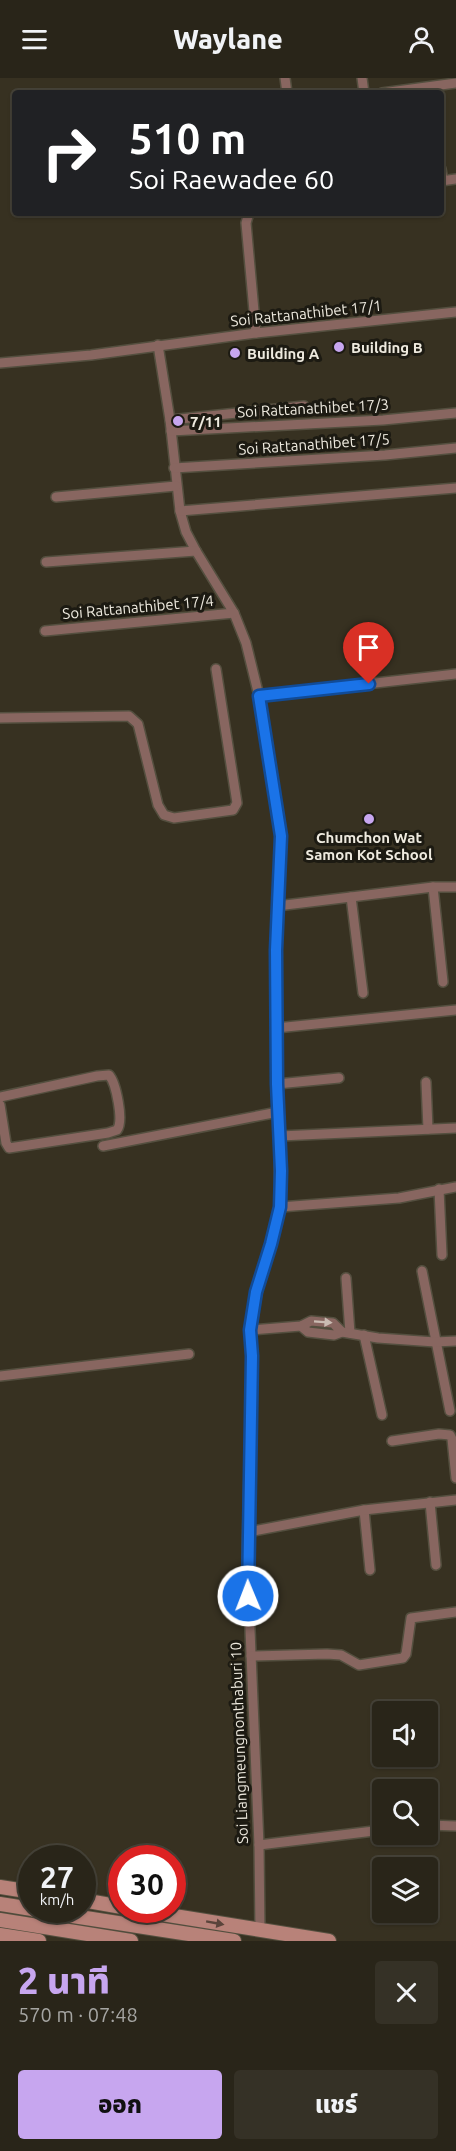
<!DOCTYPE html>
<html lang="th">
<head>
<meta charset="utf-8">
<style>
	body { margin:0; font-family:Ubuntu,"Noto Sans Thai",sans-serif; background:#353126; color:#f1f3f6; height:100vh; display:flex; flex-direction:column; font-size:22px; white-space:nowrap }
	* { box-sizing:border-box; margin:0 }
	p { font-size:20px; color:#a5a5a2 }
	.icon { flex:none; width:33px; height:33px; fill:none; stroke:currentColor; stroke-width:2; stroke-linecap:round; stroke-linejoin:round }
	.map { position:relative; height:1863px; overflow:hidden }
	.sheet { display:flex; flex-direction:column; background:#292519; flex:1 }
	.sheet>* { flex:none }
	.top-card { position:absolute; left:12px; top:12px; width:432px; height:126px; border-radius:6px; box-shadow:0 2px 4px #0004,0 0 0 2px #454238; background:#202124; color:#fff; overflow:hidden }
	.controls { position:absolute; left:372px; top:1623px; display:grid; gap:12px }
	.controls a { display:grid; place-items:center; width:66px; height:66px; border-radius:6px; background:#292519; box-shadow:0 2px 4px #0004,0 0 0 2px #454238; font-size:30px }
	.speed { position:absolute; left:18px; top:1767px; display:flex; gap:12px; font-size:30px; font-weight:700; text-align:center }
	.speed>* { display:grid; place-content:center; width:78px; height:78px; border-radius:50%; background:#292519; box-shadow:0 2px 4px #0004,0 0 0 2px #454238; line-height:1 }
	.speed small { font-size:15px; font-weight:400 }
	.speed .limit { border:9px solid #d22; background:#fff; color:#111 }
	.pin { position:absolute; display:grid; place-items:center; width:51px; height:51px; color:#fff; margin:-62px -26px; border-radius:50% 50% 50% 0; rotate:-45deg; box-shadow:0 0 6px #0007 }
	.pin .icon { rotate:45deg }
	.me { position:absolute; width:66px; margin:-33px; rotate:359deg; stroke-linejoin:round; filter:drop-shadow(0 0 4px #0008) }
	.turn { display:flex; align-items:center; gap:21px; height:126px; padding:0 18px; font-size:27px }
	.turn .icon { width:78px; height:78px; stroke-width:2.5 }
	.turn b { display:block; font-size:42px; line-height:51px }
	.round { display:grid; place-items:center; flex:none; width:63px; height:63px; border-radius:6px; background:#353126 }
	.summary { display:flex; align-items:center; justify-content:space-between; height:102px; padding:0 18px }
	h1 { font-size:36px; font-weight:800; line-height:45px; color:#c7a6ef }
	.cta { display:flex; gap:12px; margin-top:auto; padding:12px 18px }
	.cta a { flex:1; height:69px; border-radius:6px; background:#c7a6ef; color:#111; font-size:24px; font-weight:800; line-height:69px; text-align:center }
	.cta a+a { background:#353126; color:#f1f3f6 }
	header { display:flex; justify-content:space-between; align-items:center; height:78px; padding:0 18px; background:#292519; font-size:27px; font-weight:800 }
	.map>svg:first-child { display:block }
	.lines { fill:none; stroke-linecap:round; stroke-linejoin:round }
	.street-casing { stroke:#544f3f; stroke-width:12 }
	.secondary-casing { stroke:#544f3f; stroke-width:16 }
	.street { stroke:#886660; stroke-width:9 }
	.secondary { stroke:#b88279; stroke-width:14 }
	.oneway { fill:#cabcb3 }
	.oneway2 { fill:#5a443b }
	.route-casing { stroke:#114b97; stroke-width:15 }
	.route { stroke:#1a73e8; stroke-width:10 }
	.poi-dot { fill:#c7a6ef; stroke:#1c1a12; stroke-width:2 }
	.labels { text-anchor:middle; dominant-baseline:central; stroke-width:6; stroke-linejoin:round; paint-order:stroke }
	.street-label { font-size:15px; fill:#eeeadf; stroke:#1c1a12 }
	.poi-label { font-size:15px; font-weight:bold; fill:#eeeadf; stroke:#1c1a12; text-anchor:start }
</style>
</head>
<body>
<header><svg class="icon" aria-label="menu" viewBox="0 0 24 24"><path d="M4 6h16M4 12h16M4 18h16"/></svg>Waylane<svg class="icon" aria-label="person" viewBox="0 0 24 24"><circle cx="12" cy="8" r="4"/><path d="M4 21q1-7 8-7t8 7"/></svg></header>
<div class="map">
<svg width="456" height="1863" viewBox="0 0 456 1863">
	<rect width="100%" height="100%" fill="#373121"/>
	<g class="lines">
		<defs>
			<g id="street">
				<path d="M 285,0 L 287,15"/>
				<path d="M 362,0 L 364,15"/>
				<path d="M 382,15 L 456,5"/>
				<path d="M 441,91 L 443,103"/>
				<path d="M 441,103 L 456,101"/>
				<path d="M 249,135 L 246,145 L 256,255"/>
				<path d="M 158,267 L 170,342 L 180,433 L 186,454 L 196,473 L 234,535 L 246,565 L 259,618 L 281,758 L 281,778 L 277,828 L 276,872 L 280,1129 C 268,1181 248,1223 252,1278 L 247,1480 L 259,1767 L 260,1853"/>
				<path d="M 0,285 L 91,277 L 256,255 L 456,234"/>
				<path d="M 170,342 L 304,328"/>
				<path d="M 171,353 L 383,342 L 456,335"/>
				<path d="M 174,390 L 385,377 L 456,370"/>
				<path d="M 56,419 L 176,408"/>
				<path d="M 180,433 L 456,410"/>
				<path d="M 46,484 L 196,473"/>
				<path d="M 45,553 L 234,535"/>
				<path d="M 259,618 L 456,596"/>
				<path d="M 0,640 L 129,638 L 138,646 L 158,727 L 164,737 L 174,740 L 233,732 L 237,725 L 216,591"/>
				<path d="M 433,809 L 443,904"/>
				<path d="M 351,819 L 363,915"/>
				<path d="M 277,828 L 433,809 L 456,809"/>
				<path d="M 276,950 L 456,932"/>
				<path d="M 426,1004 L 428,1051"/>
				<path d="M 277,1006 L 339,1000"/>
				<path d="M 0,1019 L 97,998 L 109,997 C 116,1005 124,1043 117,1052 L 108,1055 L 9,1070 L 6,1065 L 0,1027"/>
				<path d="M 280,1058 L 456,1050"/>
				<path d="M 103,1068 L 278,1034"/>
				<path d="M 439,1111 L 442,1177"/>
				<path d="M 280,1129 L 399,1120 L 456,1109"/>
				<path d="M 422,1193 L 450,1333"/>
				<path d="M 346,1200 L 350,1255"/>
				<path d="M 301,1248 L 308,1254 L 334,1257 L 342,1254 L 378,1260 L 435,1264 L 456,1263"/>
				<path d="M 250,1252 L 301,1248 L 311,1243 L 333,1245 L 342,1254"/>
				<path d="M 364,1257 L 382,1337"/>
				<path d="M 0,1298 L 189,1276"/>
				<path d="M 392,1363 L 439,1356 L 450,1357 L 452,1361 L 456,1400"/>
				<path d="M 430,1424 L 436,1487"/>
				<path d="M 364,1432 L 370,1492"/>
				<path d="M 248,1454 L 364,1432 L 456,1422"/>
				<path d="M 251,1578 L 327,1576 L 341,1577 L 359,1587 L 403,1580 L 406,1576 L 411,1540 L 456,1534"/>
				<path d="M 428,1747 L 456,1748"/>
				<path d="M 259,1767 L 382,1752"/>
			</g>
			<g id="secondary">
				<path d="M 0,1809 L 32,1814"/>
				<path d="M 82,1822 L 122,1829"/>
				<path d="M 0,1826 L 32,1831"/>
				<path d="M 34,1832 L 234,1863"/>
				<path d="M 137,1832 L 329,1863"/>
				<path d="M 0,1842 L 131,1863"/>
				<path d="M 0,1857 L 39,1863"/>
			</g>
		</defs>
		<use href="#street" class="street-casing"/>
		<use href="#secondary" class="secondary-casing"/>
		<use href="#street" class="street"/>
		<use href="#secondary" class="secondary"/>
	</g>
	<defs><path id="oneway-solid" d="M-6-.8H1V-3.2L6.5 0L1 3.2V.8H-6Z" transform="scale(1.5)"/></defs>
	<use class="oneway" href="#oneway-solid" transform="translate(323 1244) rotate(4)"/>
	<use class="oneway2" href="#oneway-solid" transform="translate(215 1845) rotate(10)"/>
	<g class="lines">
		<defs>
			<path id="route" d="M 248,1518 L 252,1278 L 250,1252 L 256,1214 L 271,1166 L 280,1129 L 281,1093 L 277,1006 L 276,872 L 281,758 L 259,618 L 369,606"/>
		</defs>
		<use href="#route" class="route-casing"/>
		<use href="#route" class="route"/>
	</g>
	<g class="poi-dot">
		<circle cx="339" cy="269" r="6"/>
		<circle cx="235" cy="275" r="6"/>
		<circle cx="178" cy="343" r="6"/>
		<circle cx="369" cy="741" r="6"/>
	</g>
	<g class="labels">
		<g class="street-label">
			<text transform="translate(306 235) rotate(-6)">Soi Rattanathibet 17/1</text>
			<text transform="translate(313 330) rotate(-3)">Soi Rattanathibet 17/3</text>
			<text transform="translate(314 366) rotate(-4)">Soi Rattanathibet 17/5</text>
			<text transform="translate(138 529) rotate(-5)">Soi Rattanathibet 17/4</text>
			<text transform="translate(239 1665) rotate(-92)">Soi Liangmeungnonthaburi 10</text>
		</g>
		<g class="poi-label">
			<text x="351" y="269">Building B</text>
			<text x="247" y="275">Building A</text>
			<text x="190" y="343">7/11</text>
			<text x="369" y="759" text-anchor="middle">Chumchon Wat<tspan x="369" dy="17">Samon Kot School</tspan></text>
		</g>
	</g>
</svg>
<div class="controls">
<a><svg class="icon" aria-label="sound" viewBox="0 0 24 24"><path d="M4 9h4l5-4v14l-5-4H4zM17 9q2 3 0 6"/></svg></a>
<a><svg class="icon" aria-label="search" viewBox="0 0 24 24"><circle cx="10" cy="10" r="6"/><path d="M15 15l6 6"/></svg></a>
<a><svg class="icon" aria-label="layers" viewBox="0 0 24 24"><path d="M12 4l9 5-9 5-9-5zM3 14l9 5 9-5"/></svg></a>
</div>
<div class="speed"><div>27<small>km/h</small></div><div class="limit">30</div></div>
<div class="pin" style="left:369px;top:606px;background:#d93025"><svg class="icon" aria-label="arrive" viewBox="0 0 24 24"><path d="M6 21V4h12l-3 4 3 4H6"/></svg></div>
<svg class="me" style="left:248px;top:1518px" viewBox="-20 -20 40 40"><circle r="17" fill="#1a73e8" stroke="#fff" stroke-width="3"/><path d="M0-11L8 9 0 5-8 9z" fill="#fff"/></svg>
<div class="top-card">
<div class="turn"><svg class="icon" aria-label="right" viewBox="0 0 24 24"><path d="M7 20v-9h11M14 6l5 5-5 5"/></svg><div><b>510 m</b>Soi Raewadee 60</div></div>
</div>
</div>
<section class="sheet">
<div class="summary"><div><h1>2 นาที</h1><p>570 m · 07:48</p></div><a class="round"><svg class="icon" aria-label="close" viewBox="0 0 24 24"><path d="M6 6l12 12M18 6L6 18"/></svg></a></div>
<div class="cta"><a>ออก</a><a>แชร์</a></div>
</section>
</body>
</html>
